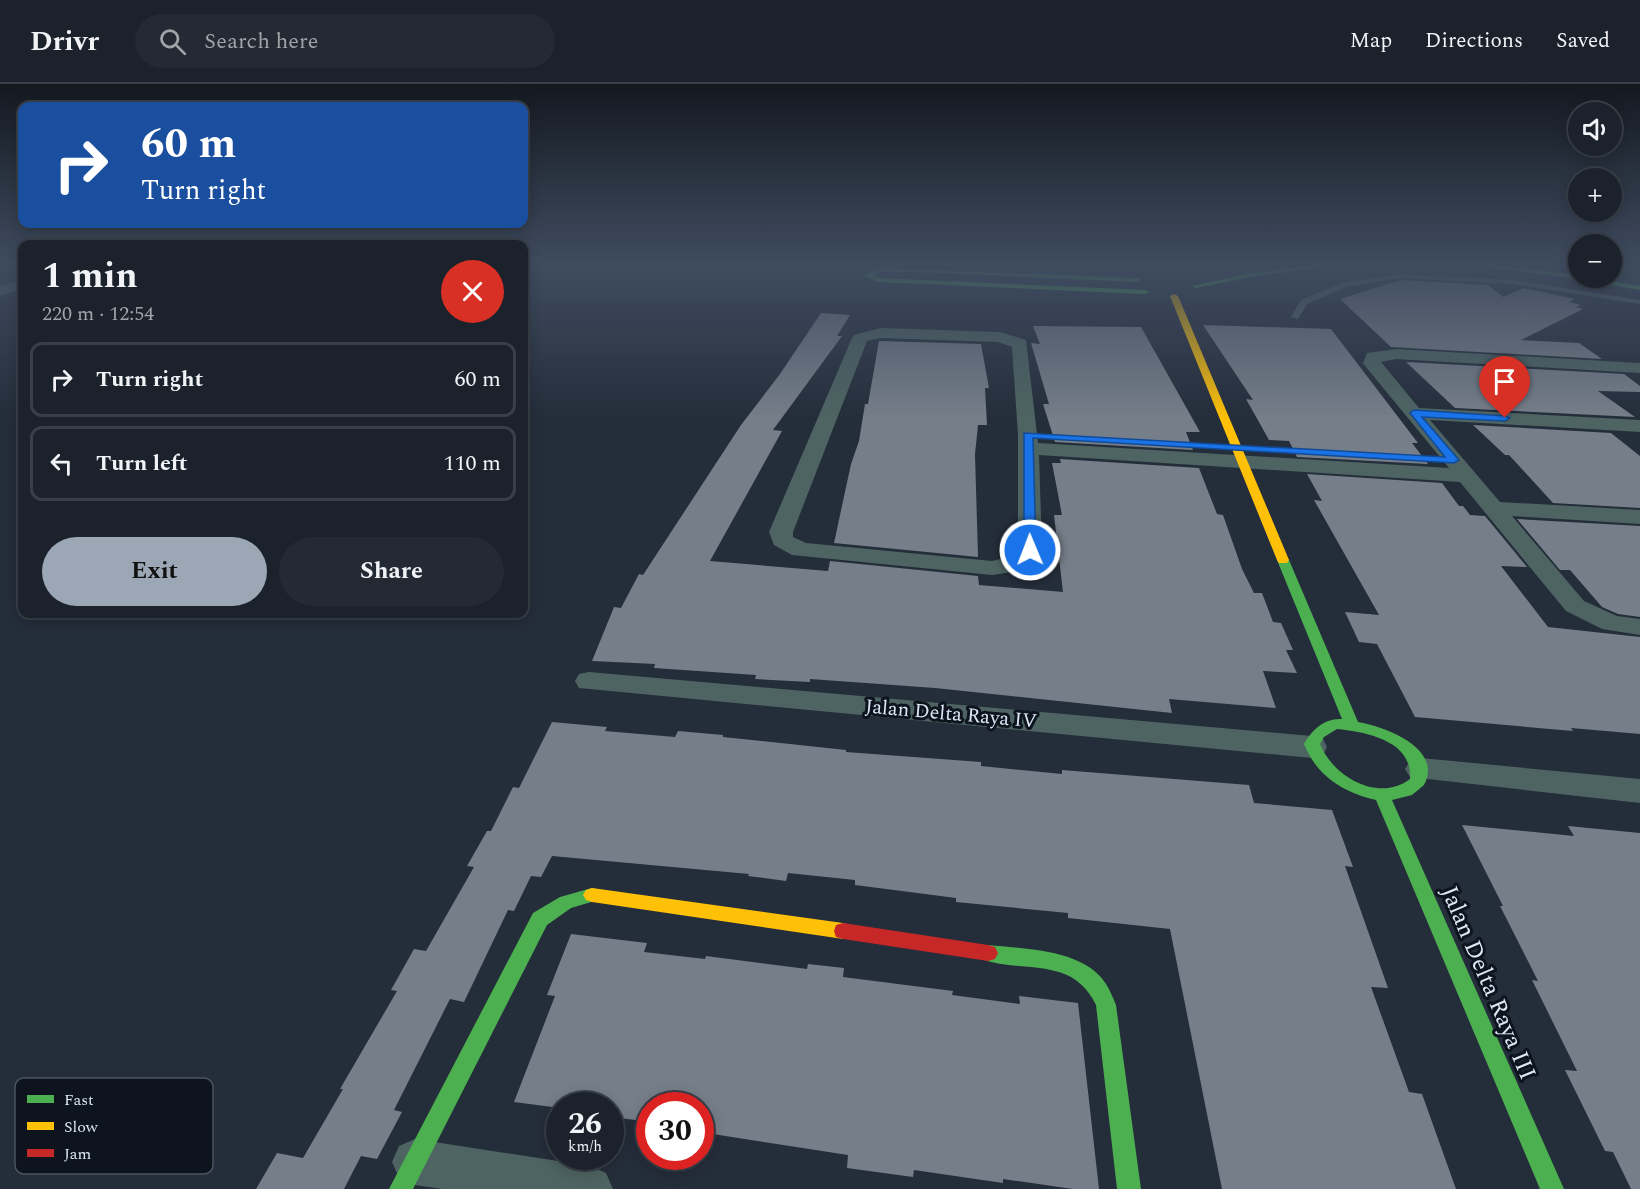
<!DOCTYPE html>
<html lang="en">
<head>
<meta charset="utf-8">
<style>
	body { margin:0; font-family:Spectral,serif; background:#242a34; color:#f1f3f6; height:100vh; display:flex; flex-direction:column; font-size:22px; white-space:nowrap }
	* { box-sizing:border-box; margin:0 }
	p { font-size:20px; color:#a0a4a9 }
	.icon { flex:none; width:33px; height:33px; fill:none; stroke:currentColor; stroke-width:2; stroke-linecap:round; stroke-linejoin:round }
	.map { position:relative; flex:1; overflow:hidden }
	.side { position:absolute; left:18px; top:156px; width:510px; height:378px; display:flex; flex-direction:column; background:#1b222c; border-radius:12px; box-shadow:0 3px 15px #0003,0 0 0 2px #393f48 }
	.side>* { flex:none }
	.hud { position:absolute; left:18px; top:18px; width:510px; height:126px; border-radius:12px; box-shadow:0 3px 15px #0003,0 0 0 2px #393f48; background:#1a4fa0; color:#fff; overflow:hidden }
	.buttons { position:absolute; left:1568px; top:18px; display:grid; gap:12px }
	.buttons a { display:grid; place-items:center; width:54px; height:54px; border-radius:50%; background:#1b222c; box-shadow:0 3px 15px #0003,0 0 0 2px #393f48; font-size:30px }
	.speed { position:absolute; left:546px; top:1008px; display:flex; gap:12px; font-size:30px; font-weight:700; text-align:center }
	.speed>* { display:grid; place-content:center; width:78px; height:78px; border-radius:50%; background:#1b222c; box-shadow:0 3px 15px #0003,0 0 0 2px #393f48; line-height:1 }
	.speed small { font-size:15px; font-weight:400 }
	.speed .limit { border:9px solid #d22; background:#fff; color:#111 }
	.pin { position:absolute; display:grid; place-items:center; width:51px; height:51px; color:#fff; margin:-62px -26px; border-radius:50% 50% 50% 0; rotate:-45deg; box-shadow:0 0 6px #0007 }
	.pin .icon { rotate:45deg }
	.me { position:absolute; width:66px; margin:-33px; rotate:359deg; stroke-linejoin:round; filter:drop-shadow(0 0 4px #0008) }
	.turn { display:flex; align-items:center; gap:21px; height:126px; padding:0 24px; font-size:27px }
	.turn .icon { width:78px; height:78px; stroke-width:2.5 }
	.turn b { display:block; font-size:42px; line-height:51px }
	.round { display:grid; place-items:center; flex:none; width:63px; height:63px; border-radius:32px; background:#242a34 }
	.headline { display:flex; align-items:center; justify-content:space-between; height:102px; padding:0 24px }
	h1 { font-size:36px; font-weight:700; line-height:45px }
	.action { display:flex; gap:12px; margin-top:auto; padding:12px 24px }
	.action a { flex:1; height:69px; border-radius:36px; background:#9ca7b5; color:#111; font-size:24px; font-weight:700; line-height:69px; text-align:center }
	.action a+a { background:#242a34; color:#f1f3f6 }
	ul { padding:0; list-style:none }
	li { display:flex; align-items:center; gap:18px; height:75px; margin:0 12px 9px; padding:0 12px; border:3px solid #393f48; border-radius:12px }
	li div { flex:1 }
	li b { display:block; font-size:22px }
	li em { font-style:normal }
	header { display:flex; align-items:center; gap:36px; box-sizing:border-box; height:84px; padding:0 30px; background:#1b222c; border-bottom:2px solid #393f48 }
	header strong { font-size:28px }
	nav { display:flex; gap:33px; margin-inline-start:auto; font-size:21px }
	.search { width:420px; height:54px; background:#242a34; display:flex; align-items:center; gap:15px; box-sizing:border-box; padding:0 21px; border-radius:33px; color:#a0a4a9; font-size:22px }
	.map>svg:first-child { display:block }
	.building { fill:#767e89 }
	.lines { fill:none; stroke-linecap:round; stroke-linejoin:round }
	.lane { fill:#4e6462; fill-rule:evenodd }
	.street { fill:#4e6462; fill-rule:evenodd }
	.fast { fill:#4caf50; fill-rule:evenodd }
	.slow { fill:#ffc107; fill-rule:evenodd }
	.jam { fill:#c62828; fill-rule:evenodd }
	.route { fill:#1a73e8; stroke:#114b97; stroke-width:1.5 }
	.labels { text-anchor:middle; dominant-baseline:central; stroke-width:6; stroke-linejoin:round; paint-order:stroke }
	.street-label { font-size:20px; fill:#dde8f7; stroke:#0d141e }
	.near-street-label { font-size:24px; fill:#dde8f7; stroke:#0d141e }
	.key { fill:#0d141e; stroke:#4b545f; stroke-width:1.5 }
	.key-label { font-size:16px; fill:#dde8f7 }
</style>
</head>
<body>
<header>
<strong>Drivr</strong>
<div class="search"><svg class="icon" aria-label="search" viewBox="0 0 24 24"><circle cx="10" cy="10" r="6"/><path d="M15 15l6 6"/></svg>Search here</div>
<nav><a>Map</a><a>Directions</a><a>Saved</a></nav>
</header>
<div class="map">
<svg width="1640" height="1105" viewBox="0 0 1640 1105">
	<rect width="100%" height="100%" fill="#242d3a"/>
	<g class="building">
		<path d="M 1401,196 L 1488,201 L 1503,213 L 1524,204 L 1574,215 L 1569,218 L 1581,221 L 1576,223 L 1583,225 L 1521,256 L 1579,259 L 1602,275 L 1391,263 L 1340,215 Z"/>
		<path d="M 821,229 L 850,231 L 837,252 L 842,252 L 773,346 L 782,347 L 710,477 L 828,487 L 830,477 L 978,492 L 979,501 L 1063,508 L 1054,431 L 1062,431 L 1052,379 L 1061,379 L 1060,375 L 1199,384 L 1217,430 L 1223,431 L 1242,485 L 1254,509 L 1262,509 L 1273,538 L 1281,539 L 1293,566 L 1286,566 L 1297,589 L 1263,587 L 1276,624 L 1169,615 L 1172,629 L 935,604 L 810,595 L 810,598 L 755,595 L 756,591 L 654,584 L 655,580 L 592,577 L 614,523 L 621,524 L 639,490 L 643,491 L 741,341 L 780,290 Z"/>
		<path d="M 1203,241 L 1331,245 L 1418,359 L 1412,359 L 1428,380 L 1297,373 L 1289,357 L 1269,356 L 1246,315 L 1253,316 Z"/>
		<path d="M 1033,242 L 1141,243 L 1200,348 L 1186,348 L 1193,366 L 1055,358 L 1043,320 L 1049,320 L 1031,259 L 1040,260 Z"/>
		<path d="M 879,257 L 981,260 L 989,304 L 985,304 L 987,341 L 978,341 L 975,370 L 978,473 L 834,459 L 851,380 L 859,357 L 865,320 L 868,320 Z"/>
		<path d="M 1406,278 L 1624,290 L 1640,302 L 1640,308 L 1598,307 L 1635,333 L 1455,324 Z"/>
		<path d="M 1473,341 L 1611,349 L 1640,372 L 1640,424 L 1553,419 L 1509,371 L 1505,371 Z"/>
		<path d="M 1307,390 L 1442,399 L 1459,422 L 1463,422 L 1470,431 L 1485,432 L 1527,483 L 1501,482 L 1548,543 L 1640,553 L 1640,650 L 1571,644 L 1573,647 L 1415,633 L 1377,560 L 1359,558 L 1345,528 L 1379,531 L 1314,416 L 1322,417 Z"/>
		<path d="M 1517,435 L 1640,442 L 1640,533 L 1618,530 L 1602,523 L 1570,486 L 1560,486 Z"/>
		<path d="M 552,638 L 607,643 L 605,647 L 675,653 L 678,647 L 723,651 L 723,653 L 846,666 L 846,668 L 981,678 L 981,682 L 1062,690 L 1062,686 L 1249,701 L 1254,719 L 1332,726 L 1353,783 L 1345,782 L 1388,904 L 1371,903 L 1409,1008 L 1422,1010 L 1456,1105 L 1222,1105 L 1170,845 L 1068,834 L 1068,829 L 956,818 L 956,814 L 855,801 L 855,796 L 788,789 L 786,797 L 748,792 L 749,790 L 552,772 L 541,793 L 531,792 L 514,827 L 508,826 L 464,918 L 450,915 L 394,1026 L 402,1028 L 377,1075 L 361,1072 L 344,1105 L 256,1105 L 277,1069 L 303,1074 L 343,1005 L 340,1005 L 397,907 L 391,906 L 414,865 L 426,867 L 474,783 L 467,782 L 487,747 L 491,747 L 513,703 L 519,704 Z"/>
		<path d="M 1462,741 L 1574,752 L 1568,742 L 1640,749 L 1640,1105 L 1631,1105 L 1613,1068 L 1605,1067 L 1565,986 L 1577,987 L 1532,896 L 1538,897 L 1500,822 L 1503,822 Z"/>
		<path d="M 571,850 L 647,859 L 644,868 L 705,875 L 706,872 L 807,885 L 808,880 L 844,884 L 843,893 L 953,907 L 952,911 L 1020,920 L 1019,912 L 1078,919 L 1099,1105 L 1073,1105 L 1003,1095 L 1003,1099 L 914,1086 L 913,1093 L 847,1084 L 848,1071 L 700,1048 L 700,1022 L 649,1022 L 644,1037 L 610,1033 L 610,1022 L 560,1022 L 560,1024 L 514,1018 L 555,912 L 547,911 Z"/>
	</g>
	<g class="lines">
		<path class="lane" d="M 1374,180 L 1383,180 L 1402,190 L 1513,196 L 1640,216 L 1640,220 L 1513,200 L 1401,194 L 1346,203 L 1307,220 L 1298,235 L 1291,233 L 1301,216 L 1341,199 L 1394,191 Z"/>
		<g class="street">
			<path d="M 22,195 L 22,204 L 0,212 L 0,203 Z"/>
			<path d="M 881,244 L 1000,248 L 1026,256 L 1038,359 L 1449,384 L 1366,283 L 1363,279 L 1367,269 L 1396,265 L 1640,279 L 1640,289 L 1396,275 L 1381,278 L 1419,324 L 1640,336 L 1640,348 L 1430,336 L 1500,418 L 1640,426 L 1640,440 L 1512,432 L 1584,517 L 1617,532 L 1640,535 L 1640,551 L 1602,545 L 1566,527 L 1460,398 L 1039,371 L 1042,466 C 1029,484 1013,489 992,491 L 792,471 L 774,461 L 769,448 L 852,254 L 854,251 ZM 881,254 L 998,258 L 1012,263 L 1018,351 L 1018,465 L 1005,474 L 992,477 L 806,459 L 793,453 L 793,448 L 867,257 Z"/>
			<path d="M 589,588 L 1312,652 L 1323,655 L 1327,663 L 1323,671 L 1312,674 L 579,604 L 575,597 L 579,590 Z"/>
			<path d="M 1421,674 L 1640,695 L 1640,719 L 1410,693 L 1405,685 L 1410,677 Z"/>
			<path d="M 415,1055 L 590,1082 L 606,1089 L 613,1105 L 442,1105 L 415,1101 L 399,1094 L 392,1078 L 399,1062 Z"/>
		</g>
		<g class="fast">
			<path d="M 1324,180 L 1345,180 L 1251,193 L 1196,204 L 1192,202 L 1251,189 Z"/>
			<path d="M 1465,180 L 1487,180 L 1578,191 L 1578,194 L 1591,194 L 1640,202 L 1640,206 L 1578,195 Z"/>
			<path d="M 878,184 L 1136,194 L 1139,194 L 1139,198 L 915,188 L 879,188 L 873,192 L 880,194 L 1145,206 L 1149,208 L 1145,210 L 879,198 L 863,192 Z"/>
			<path d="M 1283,472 L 1289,476 L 1358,638 C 1383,642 1444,664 1424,701 L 1412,711 L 1392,716 L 1564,1105 L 1540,1105 L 1376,716 C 1342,708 1317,692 1304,660 C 1312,646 1324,634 1342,635 L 1277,476 ZM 1337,645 C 1367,648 1413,657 1410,695 C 1379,719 1333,693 1320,660 L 1324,653 Z"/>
			<path d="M 592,804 L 598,806 L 601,811 L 598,816 L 571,824 L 547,841 L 413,1105 L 389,1105 L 533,829 L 560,813 Z"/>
			<path d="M 988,861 C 1024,865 1084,865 1106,900 C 1110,906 1113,914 1116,921 L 1141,1105 L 1117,1105 L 1096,921 C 1072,871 1023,890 981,875 L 978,869 L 981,863 Z"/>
		</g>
		<g class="slow">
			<path d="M 1174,210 L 1178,212 L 1289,476 L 1287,479 L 1279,479 L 1277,476 L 1170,212 Z"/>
			<path d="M 592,804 L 843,839 L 850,841 L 852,847 L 850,853 L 843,855 L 592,818 L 586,816 L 583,811 L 586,806 Z"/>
		</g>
		<path class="jam" d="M 843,839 L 988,861 L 995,863 L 998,869 L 995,875 L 988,877 L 843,855 L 836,853 L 834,847 L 836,841 Z"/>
	</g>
	<linearGradient id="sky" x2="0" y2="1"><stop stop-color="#141920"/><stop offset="0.54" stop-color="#3f4c60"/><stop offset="1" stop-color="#3f4c60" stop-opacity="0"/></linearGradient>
	<rect width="1640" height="335" fill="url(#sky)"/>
	<path class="route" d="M 1414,326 L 1505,332 L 1510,334 L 1505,337 L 1422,333 L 1459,376 L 1454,379 L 1033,354 L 1036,466 L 1030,469 L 1024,466 L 1024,349 L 1445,373 L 1410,329 Z"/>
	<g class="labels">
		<g class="street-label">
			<text transform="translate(951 630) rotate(5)">Jalan Delta Raya IV</text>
		</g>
		<g class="near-street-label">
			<text transform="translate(1488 899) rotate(67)">Jalan Delta Raya III</text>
		</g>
	</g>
	<rect x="15" y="994" width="198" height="96" rx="9" class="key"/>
	<rect x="27" y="1011" width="27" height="8" fill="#4caf50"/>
	<rect x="27" y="1038" width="27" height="8" fill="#ffc107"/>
	<rect x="27" y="1065" width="27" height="8" fill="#c62828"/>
	<g class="key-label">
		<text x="64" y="1021">Fast</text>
		<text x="64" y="1048">Slow</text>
		<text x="64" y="1075">Jam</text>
	</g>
</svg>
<div class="buttons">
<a><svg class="icon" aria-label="sound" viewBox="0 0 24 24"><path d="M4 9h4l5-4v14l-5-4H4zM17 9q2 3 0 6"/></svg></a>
<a>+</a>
<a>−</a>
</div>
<div class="speed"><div>26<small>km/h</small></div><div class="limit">30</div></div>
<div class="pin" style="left:1505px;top:334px;background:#d93025"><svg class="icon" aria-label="arrive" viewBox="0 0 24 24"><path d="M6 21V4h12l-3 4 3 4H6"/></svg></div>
<svg class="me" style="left:1030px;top:466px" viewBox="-20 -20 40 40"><circle r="17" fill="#1a73e8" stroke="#fff" stroke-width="3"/><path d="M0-11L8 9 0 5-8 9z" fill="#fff"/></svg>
<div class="hud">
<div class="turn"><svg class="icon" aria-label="right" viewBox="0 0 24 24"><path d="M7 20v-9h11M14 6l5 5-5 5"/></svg><div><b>60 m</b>Turn right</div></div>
</div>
<section class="side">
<div class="headline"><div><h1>1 min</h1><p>220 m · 12:54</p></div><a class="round" style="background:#d93025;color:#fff"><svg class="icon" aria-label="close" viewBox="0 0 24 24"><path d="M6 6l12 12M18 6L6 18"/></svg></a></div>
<ul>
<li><svg class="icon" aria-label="right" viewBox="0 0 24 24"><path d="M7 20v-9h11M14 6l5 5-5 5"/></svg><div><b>Turn right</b></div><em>60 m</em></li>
<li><svg class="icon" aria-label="left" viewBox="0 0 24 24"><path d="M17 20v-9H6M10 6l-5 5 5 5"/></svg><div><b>Turn left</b></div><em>110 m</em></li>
</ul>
<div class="action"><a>Exit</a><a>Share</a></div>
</section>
</div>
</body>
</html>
